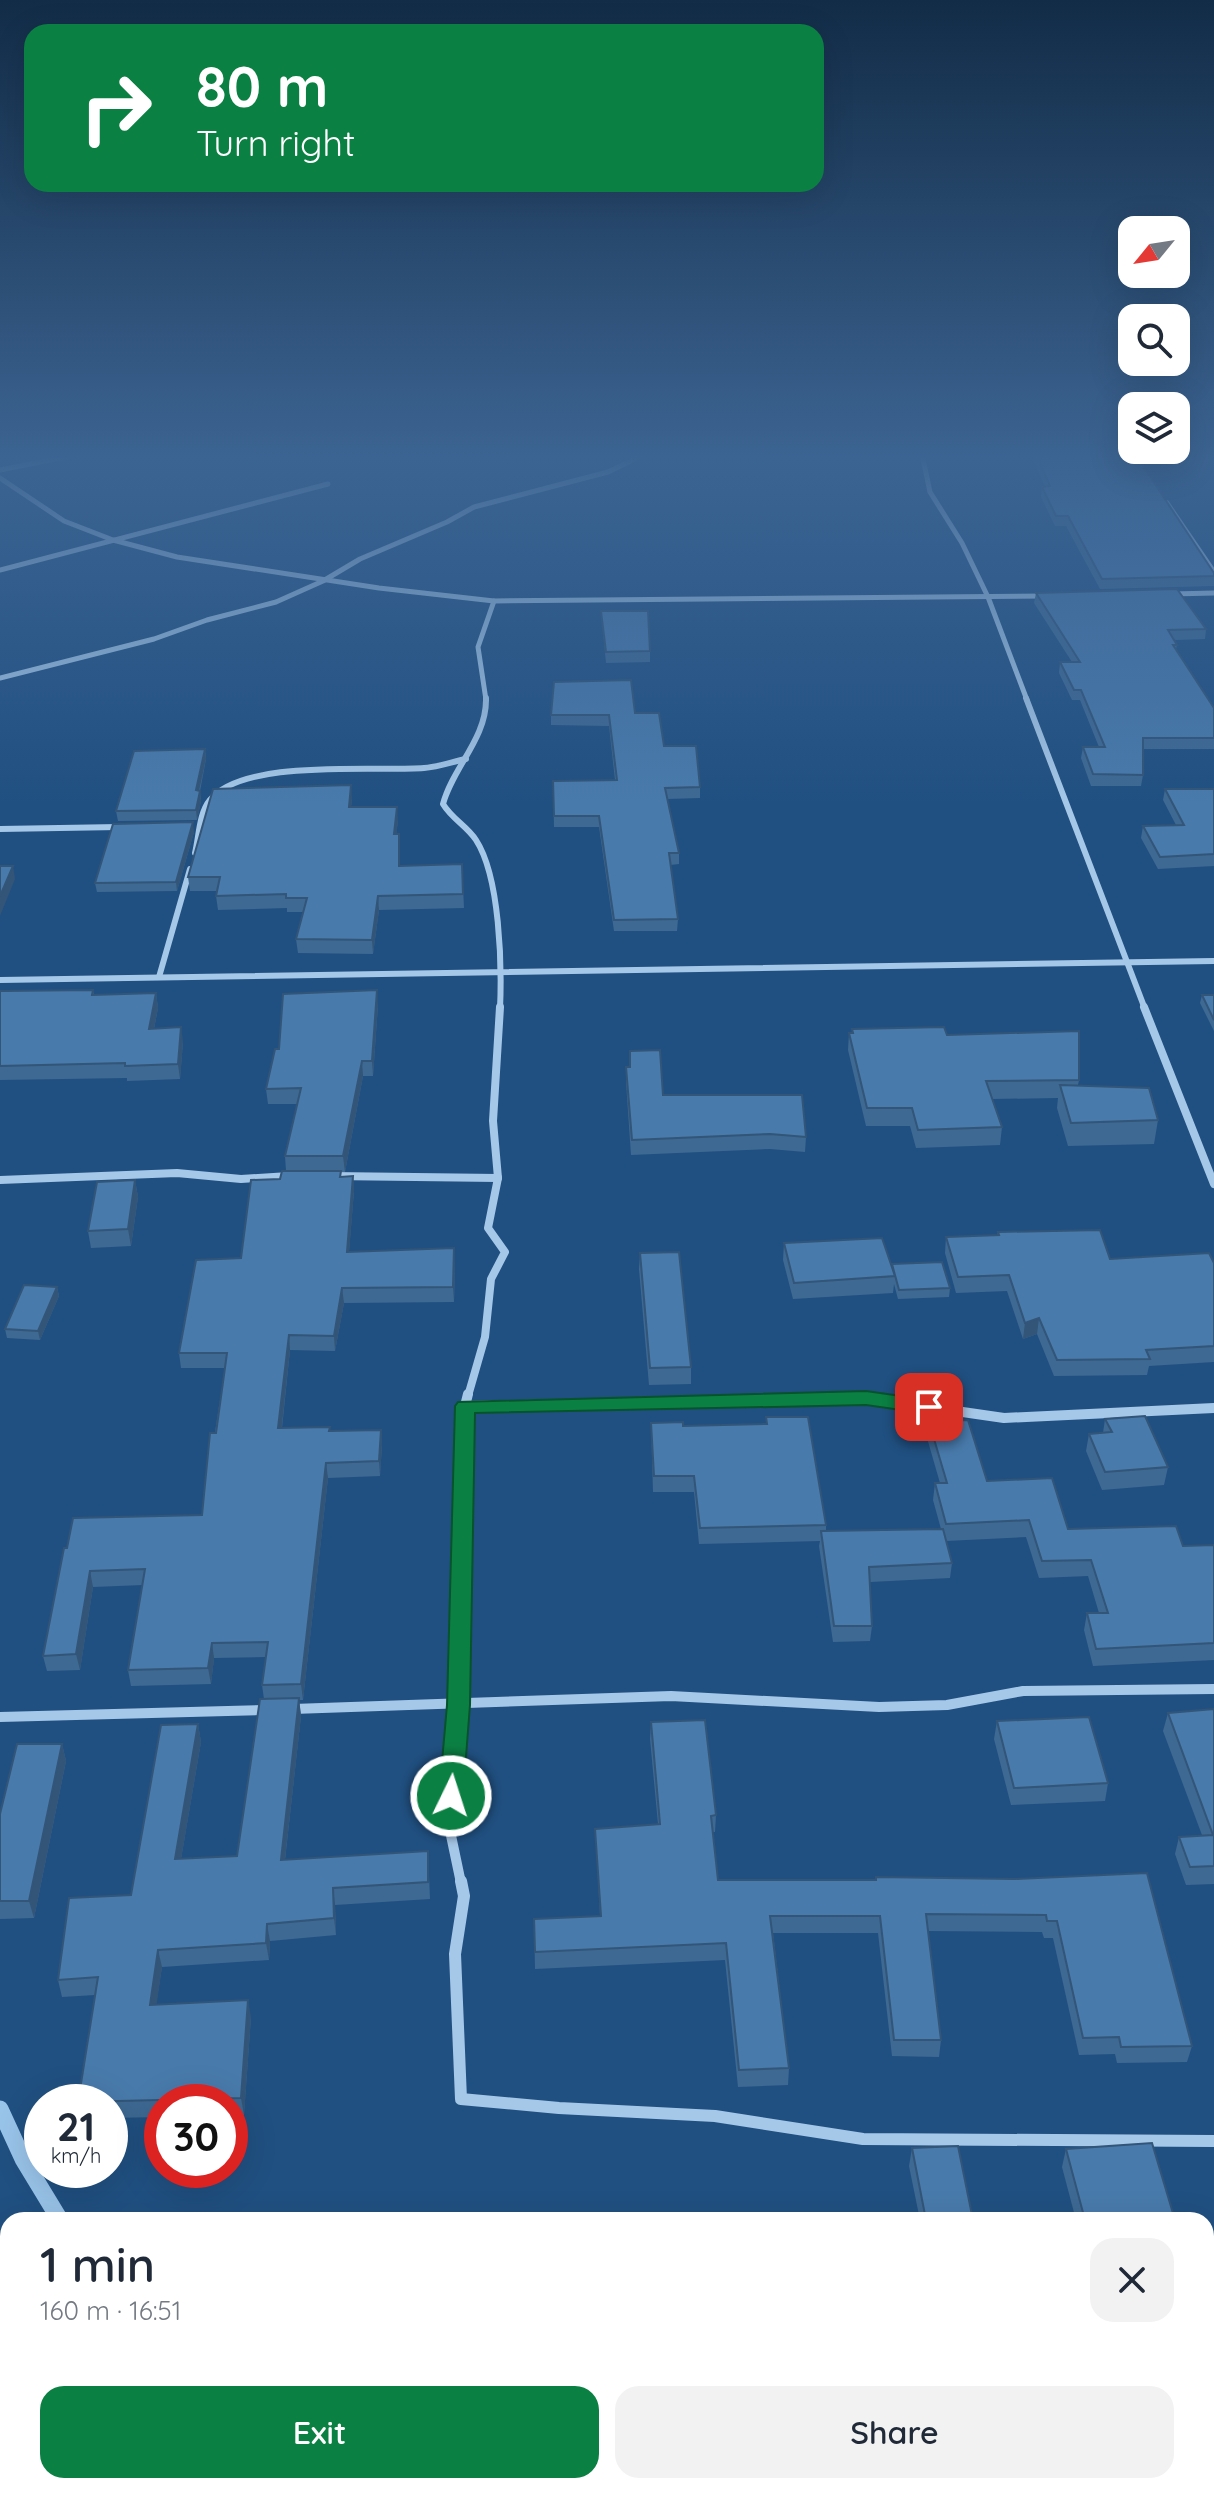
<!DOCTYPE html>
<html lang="en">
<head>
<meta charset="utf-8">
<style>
	body { margin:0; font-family:Quicksand,sans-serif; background:#f2f2f3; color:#1f2937; height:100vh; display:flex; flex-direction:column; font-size:30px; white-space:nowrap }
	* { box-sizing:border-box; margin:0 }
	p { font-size:26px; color:#747a83 }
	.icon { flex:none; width:44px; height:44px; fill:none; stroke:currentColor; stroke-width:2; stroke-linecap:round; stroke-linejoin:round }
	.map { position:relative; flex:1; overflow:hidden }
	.sheet { position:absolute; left:0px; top:2212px; width:1214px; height:282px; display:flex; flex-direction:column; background:#fff; border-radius:24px 24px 0 0; box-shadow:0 8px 32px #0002 }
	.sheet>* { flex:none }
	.guide { position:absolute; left:24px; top:24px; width:800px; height:168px; border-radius:24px; box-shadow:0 8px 32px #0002; background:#0b8043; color:#fff; overflow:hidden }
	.needle { width:52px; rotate:240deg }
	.controls { position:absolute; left:1118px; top:216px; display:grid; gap:16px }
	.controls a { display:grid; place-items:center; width:72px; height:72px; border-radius:16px; background:#fff; box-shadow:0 8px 32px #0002; font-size:40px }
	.speed { position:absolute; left:24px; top:2084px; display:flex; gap:16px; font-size:40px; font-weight:700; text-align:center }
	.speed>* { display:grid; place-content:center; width:104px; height:104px; border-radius:50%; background:#fff; box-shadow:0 8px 32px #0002; line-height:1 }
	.speed small { font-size:20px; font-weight:400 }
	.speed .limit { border:12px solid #d22; background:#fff; color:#111 }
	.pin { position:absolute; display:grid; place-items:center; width:68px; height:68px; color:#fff; margin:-34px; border-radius:16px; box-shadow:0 4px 12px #0006 }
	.me { position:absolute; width:88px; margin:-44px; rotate:4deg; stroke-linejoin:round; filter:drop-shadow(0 0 6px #0008) }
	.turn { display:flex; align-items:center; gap:28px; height:168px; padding:0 40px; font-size:36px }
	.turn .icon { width:104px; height:104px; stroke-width:2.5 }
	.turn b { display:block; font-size:56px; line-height:68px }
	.round { display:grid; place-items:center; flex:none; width:84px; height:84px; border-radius:24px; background:#f2f2f3 }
	.head { display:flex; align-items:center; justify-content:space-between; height:136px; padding:0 40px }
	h1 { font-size:48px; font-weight:600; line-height:60px }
	.button { display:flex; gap:16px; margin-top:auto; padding:16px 40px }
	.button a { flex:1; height:92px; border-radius:24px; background:#0b8043; color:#fff; font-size:32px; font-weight:600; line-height:92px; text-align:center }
	.button a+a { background:#f2f2f3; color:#1f2937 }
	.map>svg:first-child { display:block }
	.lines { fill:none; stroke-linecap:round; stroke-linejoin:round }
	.stream { stroke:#99c4ea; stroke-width:17 }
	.minor-far4 { stroke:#a6c8e8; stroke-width:5 }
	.minor-far3 { stroke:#a6c8e8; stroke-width:6 }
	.minor-far2 { stroke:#a6c8e8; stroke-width:8 }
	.minor-far1 { stroke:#a6c8e8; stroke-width:10 }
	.minor { stroke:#a6c8e8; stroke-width:12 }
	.wall { fill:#3e6993 }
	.shaded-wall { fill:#325578 }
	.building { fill:#487aab; stroke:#325578; stroke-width:2 }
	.route { fill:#0b8043; stroke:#07532c; stroke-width:2 }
</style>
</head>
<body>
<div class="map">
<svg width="1214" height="2493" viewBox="0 0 1214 2493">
	<rect width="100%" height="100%" fill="#205081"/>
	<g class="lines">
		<g class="stream">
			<path d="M 0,2109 L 23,2159 L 60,2220"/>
			<path d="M 306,2486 L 314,2493"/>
		</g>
		<g class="minor-far4">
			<path d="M 922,454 L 930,492 L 962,543 L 988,597 L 1027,700"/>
			<path d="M 0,470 L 80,454"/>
			<path d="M 0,478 L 64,521 L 113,540 L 177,557 L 379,588 L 494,601 L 1045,596"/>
			<path d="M 1167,503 L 1214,572"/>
			<path d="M 0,570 L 328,484"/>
			<path d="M 1171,594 L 1214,593"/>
			<path d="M 0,678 L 154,639 L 207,620 L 276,602 L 323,581 L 360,559 L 447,522 L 474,507 L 608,472 L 645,454"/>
			<path d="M 486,700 L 478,647 L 494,601"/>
		</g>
		<g class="minor-far3">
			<path d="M 486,698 C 487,738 453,767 443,804 C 452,819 467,826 476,840 C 500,877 502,965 500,1009"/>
			<path d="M 1026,698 L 1145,1009"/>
			<path d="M 0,829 L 119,827"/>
			<path d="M 195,853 C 199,837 199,813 210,800 C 244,758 373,772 424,768 C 438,767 452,762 466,759"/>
			<path d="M 159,977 L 190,869"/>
			<path d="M 0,980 L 1214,961"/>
		</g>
		<g class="minor-far2">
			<path d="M 1144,1007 L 1214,1184"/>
			<path d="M 331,1176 L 498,1178"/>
			<path d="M 0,1180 L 177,1173 L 241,1179 L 289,1176"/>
			<path d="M 468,1396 L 485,1337 L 491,1279 L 505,1252 L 488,1228 L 498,1178 L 493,1121 L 500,1007"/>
		</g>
		<g class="minor-far1">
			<path d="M 465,1406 L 866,1398 L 1004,1418 L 1214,1408"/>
			<path d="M 293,1709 L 671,1696 L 879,1707 L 947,1705 L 1023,1691 L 1214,1689"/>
			<path d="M 0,1717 L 267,1710"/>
			<path d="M 461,1883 L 449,1826 L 458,1705 L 465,1406 L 468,1394"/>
		</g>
		<path class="minor" d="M 461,1881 L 464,1896 L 455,1954 L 461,2099 L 559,2108 L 715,2116 L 863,2139 L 1214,2141"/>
	</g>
	<g class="wall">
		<path d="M 1031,454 L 1074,454 L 1076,457 L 1214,573 L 1214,586 L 1100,589 L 1066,526 L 1055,526 L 1041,497 L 1042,487 L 1045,487 Z"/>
		<path d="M 1036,593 L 1206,629 L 1205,639 L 1174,640 L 1177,645 L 1176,649 L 1214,708 L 1214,749 L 1143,749 L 1143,775 L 1141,786 L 1091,786 L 1081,758 L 1083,747 L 1099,747 L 1080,700 L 1072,700 L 1059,673 L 1060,662 L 1072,662 L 1034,603 Z"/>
		<path d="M 601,611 L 650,651 L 650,662 L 606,663 Z"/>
		<path d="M 635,713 L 700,787 L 700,798 L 667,799 L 679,853 L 679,864 L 670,865 L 678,919 L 677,931 L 614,931 L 599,827 L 554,827 L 553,781 L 615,780 L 609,726 L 551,725 L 551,715 Z"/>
		<path d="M 205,749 L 206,759 L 200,791 L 201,801 L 197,820 L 118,821 L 116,811 Z"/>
		<path d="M 1165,789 L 1214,789 L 1214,866 L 1158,869 L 1141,838 L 1143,826 L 1176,825 L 1163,800 Z"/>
		<path d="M 352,798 L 351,807 L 398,821 L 396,834 L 399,834 L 400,866 L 462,864 L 464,908 L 379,910 L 373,954 L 298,953 L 296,939 L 303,912 L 287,912 L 287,908 L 218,910 L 216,896 L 217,891 L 190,891 L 188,877 Z"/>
		<path d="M 194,832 L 177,891 L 97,892 L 95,883 Z"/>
		<path d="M 93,990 L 94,995 L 156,993 L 158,1008 L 154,1029 L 183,1042 L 180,1079 L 127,1081 L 127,1078 L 0,1080 L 0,991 Z"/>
		<path d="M 1202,995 L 1214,995 L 1214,1031 L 1200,1003 Z"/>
		<path d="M 378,1005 L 373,1076 L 363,1076 L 345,1172 L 341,1172 L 341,1177 L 353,1176 L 354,1191 L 349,1251 L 455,1263 L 454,1302 L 344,1303 L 335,1351 L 290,1350 L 282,1428 L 330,1431 L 381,1430 L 382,1445 L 380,1476 L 328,1478 L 303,1700 L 299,1700 L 301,1716 L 285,1860 L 428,1851 L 430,1899 L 335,1905 L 336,1935 L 270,1941 L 269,1960 L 162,1967 L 156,2005 L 251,2017 L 244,2115 L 230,2115 L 230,2102 L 162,2102 L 162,2117 L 110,2118 L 110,2102 L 78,2102 L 95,1995 L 62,1997 L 58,1980 L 131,1895 L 198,1724 L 201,1742 L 181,1859 L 237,1856 L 264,1699 L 262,1685 L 266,1657 L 214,1658 L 211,1684 L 131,1686 L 128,1670 L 143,1585 L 93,1587 L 80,1670 L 47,1671 L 43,1656 L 64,1548 L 202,1515 L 225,1368 L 181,1368 L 179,1353 L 241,1258 L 280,1179 L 286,1171 L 285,1156 L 297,1104 L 268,1104 L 266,1089 L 279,1049 Z"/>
		<path d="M 852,1029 L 947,1035 L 1079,1080 L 1078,1085 L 1158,1120 L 1154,1144 L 1068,1146 L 1057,1108 L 1058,1098 L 992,1099 L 1002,1127 L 1000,1145 L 916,1148 L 910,1126 L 866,1126 L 848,1050 L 849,1033 L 852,1033 Z"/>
		<path d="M 630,1051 L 663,1095 L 806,1137 L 805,1152 L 770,1149 L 631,1155 L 626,1082 L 626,1067 L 630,1067 Z"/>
		<path d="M 135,1180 L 138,1197 L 131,1246 L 91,1248 L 88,1231 Z"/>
		<path d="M 998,1232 L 1110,1259 L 1214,1263 L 1214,1362 L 1149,1366 L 1147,1375 L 1054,1376 L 1037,1334 L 1023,1339 L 1007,1291 L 956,1293 L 945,1253 L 946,1237 L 997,1235 Z"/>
		<path d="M 784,1243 L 891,1266 L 950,1288 L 949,1297 L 898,1299 L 894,1284 L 893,1293 L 793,1299 L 783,1260 Z"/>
		<path d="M 640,1253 L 691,1367 L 691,1384 L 649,1385 L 639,1269 Z"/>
		<path d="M 57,1287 L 59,1296 L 40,1340 L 7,1338 L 5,1329 Z"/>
		<path d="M 766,1417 L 826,1525 L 826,1531 L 941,1529 L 933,1500 L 935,1483 L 940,1483 L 927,1438 L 929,1422 L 987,1481 L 1068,1529 L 1183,1546 L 1214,1545 L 1214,1660 L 1093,1666 L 1084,1630 L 1087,1613 L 1099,1613 L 1088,1576 L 1039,1578 L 1026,1537 L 946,1541 L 952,1563 L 950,1578 L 870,1582 L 872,1626 L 870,1641 L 833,1642 L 819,1546 L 820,1541 L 699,1544 L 694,1492 L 653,1492 L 651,1423 L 683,1426 L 766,1424 Z"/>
		<path d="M 1105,1419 L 1168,1467 L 1164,1485 L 1102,1490 L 1086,1451 L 1089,1434 L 1103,1433 Z"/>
		<path d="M 1214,1709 L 1214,1884 L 1186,1885 L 1175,1854 L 1179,1837 L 1202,1835 L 1163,1731 L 1168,1713 Z"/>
		<path d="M 997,1721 L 1108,1783 L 1105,1801 L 1011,1805 L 994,1739 Z"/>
		<path d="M 651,1722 L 716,1815 L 715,1832 L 713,1832 L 718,1880 L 875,1880 L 876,1877 L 1015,1879 L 1192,2046 L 1187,2062 L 1117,2063 L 1115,2054 L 1079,2055 L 1053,1938 L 1044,1938 L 1042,1932 L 928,1931 L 941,2040 L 939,2057 L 892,2056 L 878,1933 L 773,1933 L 789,2068 L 788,2085 L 738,2087 L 725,1960 L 535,1969 L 534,1919 L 600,1916 L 595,1829 L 658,1824 L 650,1739 Z"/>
		<path d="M 62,1744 L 66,1761 L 34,1918 L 0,1919 L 0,1814 Z"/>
		<path d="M 912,2148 L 973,2220 L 920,2220 L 909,2166 Z"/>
		<path d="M 1066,2149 L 1175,2220 L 1076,2220 L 1062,2167 Z"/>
		<path d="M 702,2486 L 756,2486 L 757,2493 L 702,2493 Z"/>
		<path d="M 943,2486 L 1206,2486 L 1214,2493 L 944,2493 Z"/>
	</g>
	<g class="shaded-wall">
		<path d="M 205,749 L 206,759 L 197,800 L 196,790 Z"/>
		<path d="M 351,785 L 352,798 L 350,821 L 349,807 Z"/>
		<path d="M 200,791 L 201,801 L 197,820 L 196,810 Z"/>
		<path d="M 397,807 L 398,821 L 395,847 L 394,834 Z"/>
		<path d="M 193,822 L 194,832 L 177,891 L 176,882 Z"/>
		<path d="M 13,866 L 15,879 L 0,916 L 0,896 Z"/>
		<path d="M 378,896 L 379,910 L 373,954 L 372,940 Z"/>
		<path d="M 377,990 L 378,1005 L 373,1076 L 372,1061 Z"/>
		<path d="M 156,993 L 158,1008 L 151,1044 L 149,1029 Z"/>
		<path d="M 181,1027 L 183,1042 L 180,1079 L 178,1064 Z"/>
		<path d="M 362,1061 L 363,1076 L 345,1172 L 343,1156 Z"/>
		<path d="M 353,1176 L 354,1191 L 348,1266 L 347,1252 Z"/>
		<path d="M 135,1180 L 138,1197 L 131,1246 L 128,1229 Z"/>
		<path d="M 454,1248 L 455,1263 L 454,1302 L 453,1287 Z"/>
		<path d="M 57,1287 L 59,1296 L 40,1340 L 38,1331 Z"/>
		<path d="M 342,1288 L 344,1303 L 335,1351 L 334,1336 Z"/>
		<path d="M 1039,1318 L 1037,1334 L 1023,1339 L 1025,1323 Z"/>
		<path d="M 289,1335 L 290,1350 L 280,1443 L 278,1428 Z"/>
		<path d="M 381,1430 L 382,1445 L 380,1476 L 379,1461 Z"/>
		<path d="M 326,1463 L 328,1478 L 303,1700 L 301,1684 Z"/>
		<path d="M 90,1571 L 93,1587 L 80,1670 L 76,1654 Z"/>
		<path d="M 212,1643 L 214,1658 L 211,1684 L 208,1668 Z"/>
		<path d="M 299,1698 L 301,1716 L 283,1877 L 281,1860 Z"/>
		<path d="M 198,1724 L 201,1742 L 178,1877 L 175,1859 Z"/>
		<path d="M 62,1744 L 66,1761 L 34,1918 L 29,1901 Z"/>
		<path d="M 333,1888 L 335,1905 L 336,1935 L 334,1918 Z"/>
		<path d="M 267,1924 L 270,1941 L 269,1960 L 266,1943 Z"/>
		<path d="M 158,1950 L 162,1967 L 154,2022 L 150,2005 Z"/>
		<path d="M 248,2000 L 251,2017 L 244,2115 L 241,2098 Z"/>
	</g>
	<g class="building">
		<path d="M 1036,454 L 1074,454 L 1076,457 L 1137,457 L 1214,573 L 1214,576 L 1102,579 L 1068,516 L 1056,516 L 1042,487 L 1050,486 Z"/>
		<path d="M 1177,589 L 1206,629 L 1168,630 L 1177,645 L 1173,645 L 1214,708 L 1214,738 L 1143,738 L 1143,775 L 1093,774 L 1083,747 L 1105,747 L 1081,690 L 1074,690 L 1060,662 L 1080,662 L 1036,593 Z"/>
		<path d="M 601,611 L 648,611 L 650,651 L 606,652 Z"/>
		<path d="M 631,680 L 635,713 L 659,713 L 664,746 L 696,746 L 700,787 L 665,788 L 679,853 L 669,853 L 678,919 L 614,920 L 599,816 L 554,816 L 553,781 L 617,780 L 609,715 L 551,715 L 554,682 Z"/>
		<path d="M 205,749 L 196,790 L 200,791 L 196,810 L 116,811 L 134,751 Z"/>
		<path d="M 351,785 L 349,807 L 397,807 L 394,834 L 399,834 L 399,866 L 462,864 L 463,894 L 378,896 L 372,940 L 296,939 L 307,898 L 286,898 L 286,894 L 216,896 L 220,877 L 188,877 L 213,789 Z"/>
		<path d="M 1165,789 L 1214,789 L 1214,854 L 1160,857 L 1143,826 L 1184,825 Z"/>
		<path d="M 193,822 L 176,882 L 95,883 L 113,824 Z"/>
		<path d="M 0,866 L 13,866 L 0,896 Z"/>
		<path d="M 93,990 L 92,995 L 156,993 L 149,1029 L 181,1027 L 178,1064 L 125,1066 L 125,1063 L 0,1066 L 0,991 Z"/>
		<path d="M 377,990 L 372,1061 L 362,1061 L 343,1156 L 285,1156 L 301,1088 L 266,1089 L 275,1049 L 279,1049 L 283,994 Z"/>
		<path d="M 1202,995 L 1214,995 L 1214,1020 Z"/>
		<path d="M 944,1027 L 947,1035 L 1079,1031 L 1079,1080 L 986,1081 L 1002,1127 L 918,1130 L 912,1108 L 867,1108 L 849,1033 L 853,1033 L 852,1029 Z"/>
		<path d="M 660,1050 L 663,1095 L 802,1095 L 806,1137 L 770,1134 L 632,1140 L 626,1067 L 630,1067 L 630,1051 Z"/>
		<path d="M 1060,1085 L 1149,1088 L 1158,1120 L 1071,1123 Z"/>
		<path d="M 282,1171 L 341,1171 L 340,1177 L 353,1176 L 347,1252 L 454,1248 L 453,1287 L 342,1288 L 334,1336 L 289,1335 L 278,1428 L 330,1427 L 329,1431 L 381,1430 L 379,1461 L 326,1463 L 301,1684 L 262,1685 L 268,1642 L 212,1643 L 208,1668 L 128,1670 L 145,1569 L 90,1571 L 76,1654 L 43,1656 L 64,1548 L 67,1548 L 73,1518 L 202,1515 L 210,1433 L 216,1433 L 227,1353 L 179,1353 L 196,1260 L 241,1258 L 251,1180 L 280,1179 Z"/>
		<path d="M 135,1180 L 128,1229 L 88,1231 L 97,1182 Z"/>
		<path d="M 1100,1230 L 1110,1259 L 1209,1253 L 1214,1263 L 1214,1346 L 1146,1350 L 1150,1359 L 1057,1360 L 1039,1318 L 1025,1323 L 1009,1275 L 958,1277 L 946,1237 L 999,1235 L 998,1232 Z"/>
		<path d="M 882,1238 L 895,1276 L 794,1283 L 784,1243 Z"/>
		<path d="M 679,1252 L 691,1367 L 650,1368 L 640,1253 Z"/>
		<path d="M 942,1262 L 950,1288 L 899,1290 L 892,1264 Z"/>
		<path d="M 24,1285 L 57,1287 L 38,1331 L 5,1329 Z"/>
		<path d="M 1145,1416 L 1168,1467 L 1105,1472 L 1089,1434 L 1112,1432 L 1105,1419 Z"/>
		<path d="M 766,1417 L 808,1417 L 826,1525 L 700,1528 L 694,1476 L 654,1476 L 651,1423 L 683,1422 L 683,1426 L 767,1424 Z"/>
		<path d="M 968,1420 L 987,1481 L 1052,1478 L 1068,1529 L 1176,1526 L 1183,1546 L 1214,1545 L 1214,1643 L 1096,1649 L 1087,1613 L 1108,1613 L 1091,1560 L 1042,1561 L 1029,1520 L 946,1524 L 935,1483 L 947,1483 L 929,1422 Z"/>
		<path d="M 943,1529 L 952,1563 L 869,1567 L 872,1626 L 834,1626 L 821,1531 Z"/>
		<path d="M 299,1698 L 281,1860 L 428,1851 L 428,1882 L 333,1888 L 334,1918 L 267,1924 L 266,1943 L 158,1950 L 150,2005 L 248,2000 L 241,2098 L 78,2102 L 98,1977 L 58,1980 L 69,1898 L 131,1895 L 161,1725 L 198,1724 L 175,1859 L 237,1856 L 260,1699 Z"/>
		<path d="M 1214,1709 L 1214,1866 L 1190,1867 L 1179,1837 L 1213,1835 L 1168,1713 Z"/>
		<path d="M 1089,1717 L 1108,1783 L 1014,1788 L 997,1721 Z"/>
		<path d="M 705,1720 L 716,1815 L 711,1816 L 718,1880 L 876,1880 L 876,1877 L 1015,1879 L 1147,1873 L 1192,2046 L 1121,2047 L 1119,2037 L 1083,2038 L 1057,1921 L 1047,1921 L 1046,1915 L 926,1914 L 941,2040 L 894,2040 L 880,1916 L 770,1916 L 789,2068 L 739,2070 L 726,1943 L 535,1952 L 534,1919 L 601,1916 L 595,1829 L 660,1824 L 651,1722 Z"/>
		<path d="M 17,1744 L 62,1744 L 29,1901 L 0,1901 L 0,1814 Z"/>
		<path d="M 1152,2143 L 1175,2220 L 1085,2220 L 1066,2149 Z"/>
		<path d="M 958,2146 L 973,2220 L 926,2220 L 912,2148 Z"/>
		<path d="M 1214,2374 L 1214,2493 L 951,2493 L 950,2486 L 1206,2486 L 1206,2375 Z"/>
		<path d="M 704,2486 L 756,2486 L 757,2491 L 705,2493 Z"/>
	</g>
	<linearGradient id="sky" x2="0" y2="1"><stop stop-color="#122c47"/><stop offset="0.57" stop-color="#3c6492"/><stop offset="1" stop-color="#3c6492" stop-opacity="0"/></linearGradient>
	<rect width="1214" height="803" fill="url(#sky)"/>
	<path class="route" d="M 866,1391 L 929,1400 L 939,1407 L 929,1414 L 866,1405 L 475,1413 L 470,1705 L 463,1796 L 460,1802 L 451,1805 L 443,1802 L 439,1796 L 447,1705 L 455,1406 L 458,1402 Z"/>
</svg>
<div class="controls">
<a><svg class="needle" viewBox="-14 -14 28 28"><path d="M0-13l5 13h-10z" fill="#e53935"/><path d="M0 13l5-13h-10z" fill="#747a83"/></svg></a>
<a><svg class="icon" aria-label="search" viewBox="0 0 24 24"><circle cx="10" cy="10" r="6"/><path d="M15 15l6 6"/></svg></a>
<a><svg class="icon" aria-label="layers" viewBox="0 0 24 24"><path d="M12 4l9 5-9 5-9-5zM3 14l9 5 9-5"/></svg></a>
</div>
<div class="speed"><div>21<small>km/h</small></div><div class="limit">30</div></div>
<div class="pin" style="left:929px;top:1407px;background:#d93025"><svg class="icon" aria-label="arrive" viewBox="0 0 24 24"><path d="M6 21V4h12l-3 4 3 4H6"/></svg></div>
<svg class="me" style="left:451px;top:1796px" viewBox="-20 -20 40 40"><circle r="17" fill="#0b8043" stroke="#fff" stroke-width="3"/><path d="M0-11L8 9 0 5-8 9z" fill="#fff"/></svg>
<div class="guide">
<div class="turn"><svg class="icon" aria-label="right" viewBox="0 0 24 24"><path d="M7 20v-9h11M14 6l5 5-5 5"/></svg><div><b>80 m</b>Turn right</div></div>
</div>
<section class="sheet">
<div class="head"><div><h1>1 min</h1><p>160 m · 16:51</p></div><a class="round"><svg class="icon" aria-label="close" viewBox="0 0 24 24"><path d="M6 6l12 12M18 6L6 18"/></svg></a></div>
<div class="button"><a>Exit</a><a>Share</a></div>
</section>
</div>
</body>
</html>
